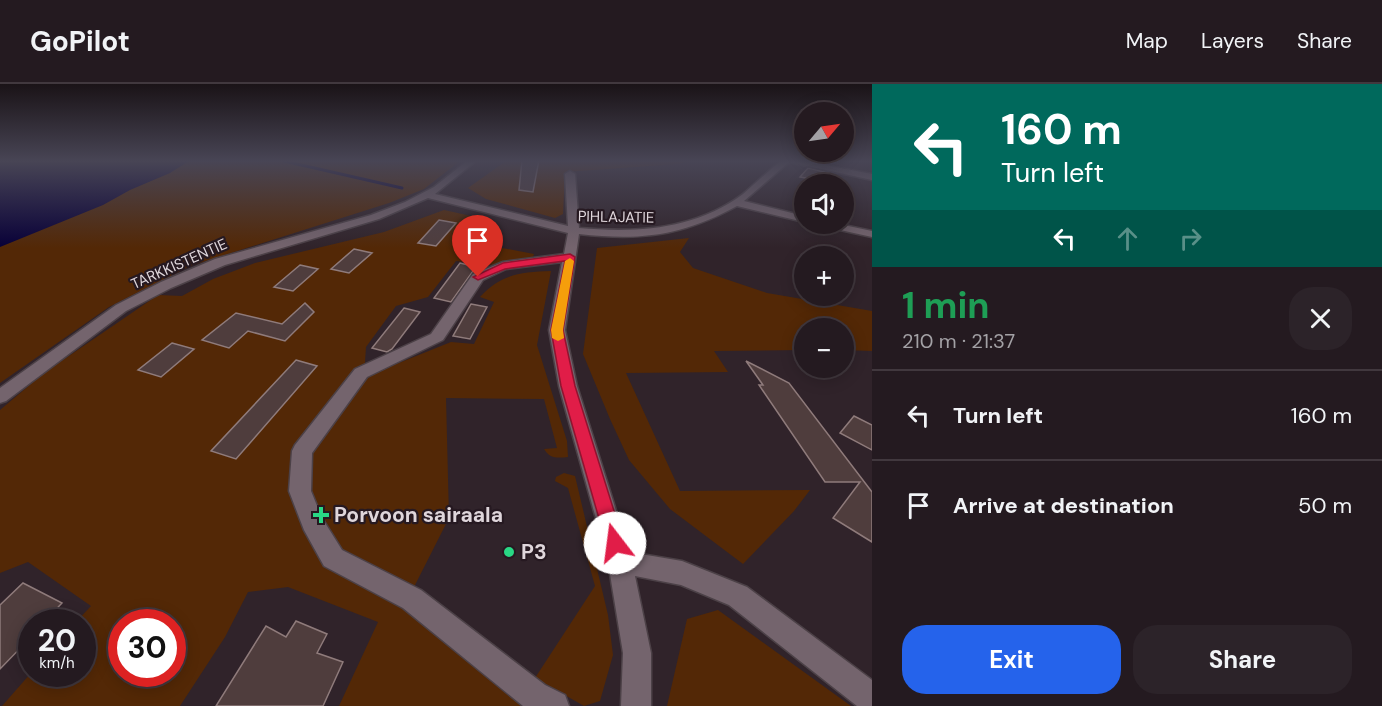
<!DOCTYPE html>
<html lang="en">
<head>
<meta charset="utf-8">
<style>
	body { margin:0; font-family:"DM Sans",sans-serif; background:#2c2329; color:#f1f3f6; height:100vh; display:flex; flex-direction:column; font-size:22px; white-space:nowrap }
	* { box-sizing:border-box; margin:0 }
	p { font-size:20px; color:#a3a1a5 }
	.icon { flex:none; width:33px; height:33px; fill:none; stroke:currentColor; stroke-width:2; stroke-linecap:round; stroke-linejoin:round }
	.map { position:relative; flex:1; overflow:hidden }
	.side { display:flex; flex-direction:column; background:#241a20; width:510px }
	.side>* { flex:none }
	.top-card { background:#00695c; color:#fff; overflow:hidden }
	.needle { width:39px; rotate:61deg }
	.fabs { position:absolute; left:794px; top:18px; display:grid; gap:12px }
	.fabs a { display:grid; place-items:center; width:60px; height:60px; border-radius:50%; background:#241a20; box-shadow:0 3px 15px #0003,0 0 0 2px #41383e; font-size:30px }
	.speed { position:absolute; left:18px; top:525px; display:flex; gap:12px; font-size:30px; font-weight:700; text-align:center }
	.speed>* { display:grid; place-content:center; width:78px; height:78px; border-radius:50%; background:#241a20; box-shadow:0 3px 15px #0003,0 0 0 2px #41383e; line-height:1 }
	.speed small { font-size:15px; font-weight:400 }
	.speed .limit { border:9px solid #d22; background:#fff; color:#111 }
	.pin { position:absolute; display:grid; place-items:center; width:51px; height:51px; color:#fff; margin:-62px -26px; border-radius:50% 50% 50% 0; rotate:-45deg; box-shadow:0 0 6px #0007 }
	.pin .icon { rotate:45deg }
	.me { position:absolute; width:66px; margin:-33px; rotate:345deg; stroke-linejoin:round; filter:drop-shadow(0 0 4px #0008) }
	.turn { display:flex; align-items:center; gap:21px; height:126px; padding:0 30px; font-size:27px }
	.turn .icon { width:78px; height:78px; stroke-width:2.5 }
	.turn b { display:block; font-size:42px; line-height:51px }
	.lanes { display:flex; align-items:center; height:57px; padding:0 30px; background:#0003; justify-content:center; gap:30px; direction:ltr }
	.lanes .off { opacity:.35 }
	.round { display:grid; place-items:center; flex:none; width:63px; height:63px; border-radius:24px; background:#2c2329 }
	.headline { display:flex; align-items:center; justify-content:space-between; height:102px; padding:0 30px }
	h1 { font-size:36px; font-weight:700; line-height:45px; color:#1e9e55 }
	.cta { display:flex; gap:12px; margin-top:auto; padding:12px 30px }
	.cta a { flex:1; height:69px; border-radius:24px; background:#2563eb; color:#fff; font-size:24px; font-weight:700; line-height:69px; text-align:center }
	.cta a+a { background:#2c2329; color:#f1f3f6 }
	ul { padding:0; list-style:none }
	li { display:flex; align-items:center; gap:18px; height:90px; padding:0 30px; border-top:2px solid #41383e }
	li div { flex:1 }
	li b { display:block; font-size:22px }
	li em { font-style:normal }
	header { display:flex; align-items:center; gap:36px; box-sizing:border-box; height:84px; padding:0 30px; background:#241a20; border-bottom:2px solid #41383e }
	header strong { font-size:28px }
	nav { display:flex; gap:33px; margin-inline-start:auto; font-size:21px }
	main { display:flex; flex:1; min-height:0 }
	.map>svg:first-child { display:block }
	.green { fill:#532806; fill-rule:evenodd }
	.water { fill:#080038 }
	.lines { fill:none; stroke-linecap:round; stroke-linejoin:round }
	.stream { stroke:#080038; stroke-width:3 }
	.building { fill:#4f3d3d; stroke:#8f7b7b; stroke-width:1.5 }
	.minor-casing { stroke:#4c4147; stroke-width:3 }
	.minor { fill:#74646d; fill-rule:evenodd }
	.route { fill:#e11d48; stroke:#92132f; stroke-width:1.5 }
	.slow { fill:#f59e0b }
	.poi-dot { fill:#29d885; stroke:#261921; stroke-width:2 }
	.labels { text-anchor:middle; dominant-baseline:central; stroke-width:4.5; stroke-linejoin:round; paint-order:stroke }
	.far-street-label { font-size:15px; fill:#dfd6db; stroke:#261921 }
	.near-poi-label { font-size:21px; font-weight:bold; fill:#dfd6db; stroke:#261921; text-anchor:start }
</style>
</head>
<body>
<header>
<strong>GoPilot</strong>
<nav><a>Map</a><a>Layers</a><a>Share</a></nav>
</header>
<main>
<div class="map">
<svg width="872" height="622" viewBox="0 0 872 622">
	<rect width="100%" height="100%" fill="#30232a"/>
	<g class="green">
		<path d="M 0,77 L 460,77 L 424,105 L 389,119 L 190,182 L 109,223 L 0,299 Z"/>
		<path d="M 506,77 L 690,77 L 677,80 L 565,88 L 563,130 L 555,134 L 486,115 L 468,104 Z"/>
		<path d="M 444,126 L 494,137 L 481,160 L 534,170 L 531,178 L 503,182 L 456,177 L 428,213 L 396,222 L 366,263 L 364,293 L 451,258 L 474,260 L 494,218 L 480,213 C 501,190 521,188 551,187 L 537,261 L 567,357 L 568,373 C 557,374 550,375 544,365 L 557,364 L 544,315 L 446,314 L 449,434 L 414,503 L 550,622 L 339,622 L 378,538 L 288,503 L 248,508 L 225,553 L 180,622 L 2,622 L 31,589 L 82,590 L 82,538 L 76,538 L 91,522 L 28,478 L 0,489 L 0,326 L 44,289 L 158,211 L 182,212 L 213,195 L 255,179 L 384,148 ZM 122,538 L 172,538 L 172,590 L 122,590 Z"/>
		<path d="M 689,154 L 680,168 L 693,184 L 767,209 L 872,227 L 872,267 L 843,266 L 843,244 L 804,244 L 804,266 L 714,267 L 728,288 L 626,289 L 680,407 L 810,406 L 794,427 L 743,480 L 670,425 L 629,376 L 610,335 L 583,270 L 597,164 Z"/>
		<path d="M 564,389 L 575,392 L 608,531 L 613,571 L 600,617 L 584,622 L 535,594 L 595,502 L 568,404 L 555,397 L 556,393 Z"/>
		<path d="M 718,526 L 851,622 L 667,622 L 687,535 Z"/>
	</g>
	<path class="water" d="M 0,77 L 189,77 L 170,89 L 130,106 L 103,121 L 0,163 Z"/>
	<g class="lines">
		<path class="stream" d="M 284,77 L 402,104"/>
	</g>
	<g class="building">
		<path d="M 522,76 L 539,76 L 533,108 L 519,106 Z"/>
		<path d="M 808,84 L 829,89 L 823,97 L 800,93 Z"/>
		<path d="M 439,136 L 456,139 L 436,162 L 418,159 Z"/>
		<path d="M 354,165 L 372,169 L 349,189 L 331,185 Z"/>
		<path d="M 460,179 L 476,183 L 451,218 L 434,214 Z"/>
		<path d="M 300,181 L 318,185 L 293,207 L 274,203 Z"/>
		<path d="M 305,219 L 314,228 L 285,257 L 248,247 L 229,264 L 202,256 L 236,229 L 282,240 Z"/>
		<path d="M 471,220 L 487,223 L 470,255 L 453,252 Z"/>
		<path d="M 404,224 L 420,228 L 392,265 L 387,268 L 372,264 Z"/>
		<path d="M 172,259 L 194,265 L 161,293 L 138,286 Z"/>
		<path d="M 296,276 L 317,282 L 236,375 L 211,367 Z"/>
		<path d="M 746,277 L 789,299 L 872,408 L 872,458 L 833,434 L 860,398 L 825,398 L 759,301 L 763,301 Z"/>
		<path d="M 854,332 L 872,341 L 872,366 L 840,349 Z"/>
		<path d="M 23,499 L 62,519 L 44,538 L 32,538 L 32,552 L 0,585 L 0,521 Z"/>
		<path d="M 296,537 L 327,550 L 317,569 L 343,578 L 323,622 L 216,622 L 266,542 L 286,553 Z"/>
	</g>
	<g class="lines">
		<defs>
			<g id="minor">
				<path d="M 467,77 L 476,77 L 435,110 L 568,142 L 565,90 L 570,87 L 575,90 L 579,144 C 636,149 695,146 743,110 C 756,99 768,87 781,77 L 804,77 L 872,90 L 872,96 L 789,78 L 744,117 L 804,132 L 804,138 L 737,122 C 682,152 641,157 579,150 L 565,246 L 577,302 L 629,468 L 682,477 L 747,503 L 872,596 L 872,622 L 857,622 L 729,521 L 681,501 L 635,492 L 651,569 L 651,622 L 621,622 L 623,569 L 608,478 L 559,302 L 549,246 L 562,178 L 506,185 L 483,196 L 443,256 L 367,293 L 312,369 L 311,407 L 322,434 L 342,466 L 421,506 L 545,601 L 565,611 L 569,622 L 523,622 L 403,524 L 324,482 L 304,446 L 289,407 L 292,367 L 295,361 L 355,285 L 431,250 L 473,190 L 503,178 L 564,170 L 568,149 L 428,114 L 379,135 L 225,181 L 171,204 L 126,227 L 6,317 L 0,319 L 0,304 L 116,221 L 161,198 L 215,175 L 371,131 L 405,118 L 434,103 Z"/>
				<path d="M 820,140 L 839,140 L 872,147 L 872,153 L 822,142 Z"/>
			</g>
		</defs>
		<use href="#minor" class="minor-casing"/>
		<use href="#minor" class="minor"/>
	</g>
	<linearGradient id="sky" x2="0" y2="1"><stop stop-color="#1a1317"/><stop offset="0.47" stop-color="#484555"/><stop offset="1" stop-color="#484555" stop-opacity="0"/></linearGradient>
	<rect width="872" height="164" fill="url(#sky)"/>
	<path class="route" d="M 570,170 L 575,173 L 563,246 L 575,302 L 624,459 L 621,465 L 615,467 L 608,465 L 606,459 L 561,302 L 551,246 L 565,177 L 505,185 L 478,196 L 473,193 L 503,179 Z"/>
	<path class="slow" d="M 570,174 L 574,177 L 563,246 L 564,254 L 558,257 L 552,254 L 551,246 L 565,177 Z"/>
	<g class="poi-dot">
		<path d="M318 422h6v6h6v6h-6v6h-6v-6h-6v-6h6z"/>
		<circle cx="509" cy="468" r="6"/>
	</g>
	<g class="labels">
		<g class="far-street-label">
			<text transform="translate(616 133) rotate(1)">PIHLAJATIE</text>
			<text transform="translate(179 180) rotate(-24)">TARKKISTENTIE</text>
		</g>
		<g class="near-poi-label">
			<text x="334" y="431">Porvoon sairaala</text>
			<text x="521" y="468">P3</text>
		</g>
	</g>
</svg>
<div class="fabs">
<a><svg class="needle" viewBox="-14 -14 28 28"><path d="M0-13l5 13h-10z" fill="#e53935"/><path d="M0 13l5-13h-10z" fill="#a3a1a5"/></svg></a>
<a><svg class="icon" aria-label="sound" viewBox="0 0 24 24"><path d="M4 9h4l5-4v14l-5-4H4zM17 9q2 3 0 6"/></svg></a>
<a>+</a>
<a>−</a>
</div>
<div class="speed"><div>20<small>km/h</small></div><div class="limit">30</div></div>
<div class="pin" style="left:478px;top:193px;background:#d93025"><svg class="icon" aria-label="arrive" viewBox="0 0 24 24"><path d="M6 21V4h12l-3 4 3 4H6"/></svg></div>
<svg class="me" style="left:615px;top:459px" viewBox="-20 -20 40 40"><circle r="19" fill="#fff"/><path d="M0-13L10 11 0 6-10 11z" fill="#e11d48"/></svg>
</div>
<section class="side">
<div class="top-card">
<div class="turn"><svg class="icon" aria-label="left" viewBox="0 0 24 24"><path d="M17 20v-9H6M10 6l-5 5 5 5"/></svg><div><b>160 m</b>Turn left</div></div>
<div class="lanes"><svg class="icon" aria-label="left" viewBox="0 0 24 24"><path d="M17 20v-9H6M10 6l-5 5 5 5"/></svg><svg class="icon off" aria-label="ahead" viewBox="0 0 24 24"><path d="M12 20V5M6 11l6-6 6 6"/></svg><svg class="icon off" aria-label="right" viewBox="0 0 24 24"><path d="M7 20v-9h11M14 6l5 5-5 5"/></svg></div>
</div>
<div class="headline"><div><h1>1 min</h1><p>210 m · 21:37</p></div><a class="round"><svg class="icon" aria-label="close" viewBox="0 0 24 24"><path d="M6 6l12 12M18 6L6 18"/></svg></a></div>
<ul>
<li><svg class="icon" aria-label="left" viewBox="0 0 24 24"><path d="M17 20v-9H6M10 6l-5 5 5 5"/></svg><div><b>Turn left</b></div><em>160 m</em></li>
<li><svg class="icon" aria-label="arrive" viewBox="0 0 24 24"><path d="M6 21V4h12l-3 4 3 4H6"/></svg><div><b>Arrive at destination</b></div><em>50 m</em></li>
</ul>
<div class="cta"><a>Exit</a><a>Share</a></div>
</section>
</main>
</body>
</html>
